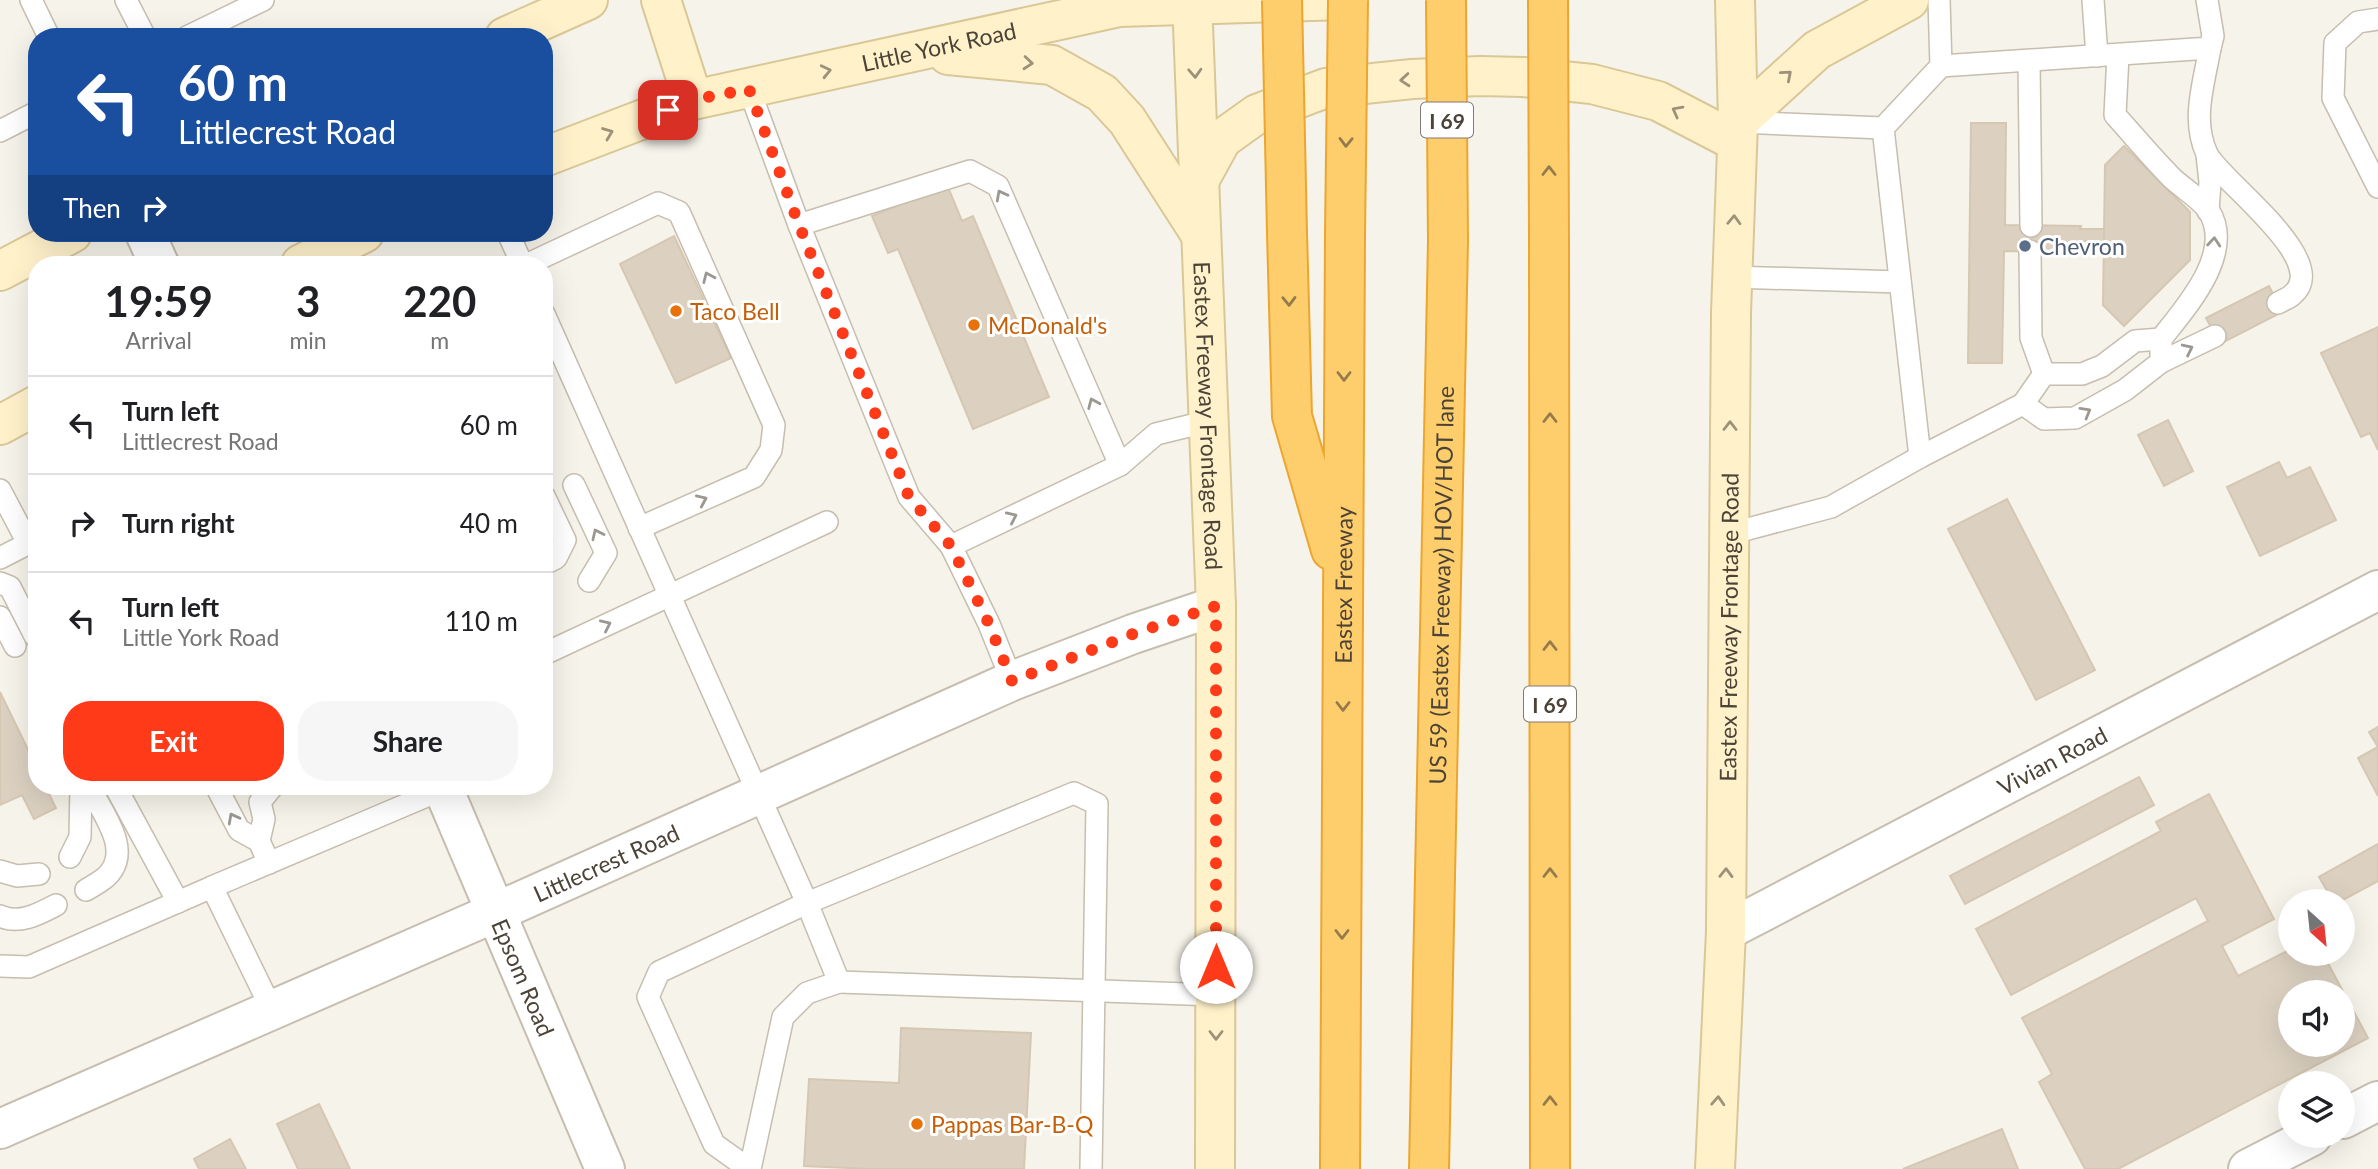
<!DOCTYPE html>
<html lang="en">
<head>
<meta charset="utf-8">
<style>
	body { margin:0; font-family:Lato,sans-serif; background:#f6f6f6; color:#202124; height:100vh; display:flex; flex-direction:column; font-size:26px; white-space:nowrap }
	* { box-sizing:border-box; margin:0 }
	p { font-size:23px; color:#757577 }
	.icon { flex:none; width:38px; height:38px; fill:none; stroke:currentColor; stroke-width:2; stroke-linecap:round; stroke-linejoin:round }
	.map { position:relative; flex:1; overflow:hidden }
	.sheet { position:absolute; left:28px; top:256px; width:525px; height:539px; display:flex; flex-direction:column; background:#fff; border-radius:28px; box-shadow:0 7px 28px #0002 }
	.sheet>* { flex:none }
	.guide { position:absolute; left:28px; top:28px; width:525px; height:214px; border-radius:28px; box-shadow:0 7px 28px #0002; background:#1a4fa0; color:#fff; overflow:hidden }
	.needle { width:46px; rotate:153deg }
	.buttons { position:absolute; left:2278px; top:889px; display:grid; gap:14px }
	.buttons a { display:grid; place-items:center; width:77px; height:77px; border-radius:50%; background:#fff; box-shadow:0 7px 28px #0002; font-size:35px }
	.pin { position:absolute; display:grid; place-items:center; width:60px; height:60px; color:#fff; margin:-30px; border-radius:14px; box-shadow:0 4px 10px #0006 }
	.me { position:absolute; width:77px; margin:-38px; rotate:0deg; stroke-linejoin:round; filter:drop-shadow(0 0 5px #0008) }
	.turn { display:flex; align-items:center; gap:24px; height:147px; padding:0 35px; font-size:32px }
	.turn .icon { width:91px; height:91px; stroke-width:2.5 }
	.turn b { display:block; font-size:49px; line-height:60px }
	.then { display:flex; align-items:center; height:66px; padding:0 35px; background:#0003; gap:14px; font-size:26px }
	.eta { display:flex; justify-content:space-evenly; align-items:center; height:119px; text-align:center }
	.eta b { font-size:42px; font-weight:700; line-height:49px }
	.action { display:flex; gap:14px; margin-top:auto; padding:14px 35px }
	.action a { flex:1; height:80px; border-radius:28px; background:#ff3a18; color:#fff; font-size:28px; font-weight:700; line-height:80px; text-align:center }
	.action a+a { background:#f6f6f6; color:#202124 }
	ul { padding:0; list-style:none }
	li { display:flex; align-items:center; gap:21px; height:98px; padding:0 35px; border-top:2px solid #e0e0e0 }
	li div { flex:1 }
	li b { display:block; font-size:26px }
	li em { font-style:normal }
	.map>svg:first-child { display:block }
	.building { fill:#dcd1c1; stroke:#d5c7b1; stroke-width:2; fill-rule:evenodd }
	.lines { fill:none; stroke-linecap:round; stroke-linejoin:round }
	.service-casing { stroke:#c6beae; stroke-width:24 }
	.minor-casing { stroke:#c6beae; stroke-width:42 }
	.secondary-casing { stroke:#dac796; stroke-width:42 }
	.motorway-casing { stroke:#eca62f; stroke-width:42 }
	.service { stroke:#fff; stroke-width:21 }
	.minor { stroke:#fff; stroke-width:38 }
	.secondary { stroke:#fff2cb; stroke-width:38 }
	.motorway { stroke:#ffce6c; stroke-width:38 }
	.motorway-bridge-casing { stroke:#eca62f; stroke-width:42; stroke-linecap:butt }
	.motorway-bridge { stroke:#ffce6c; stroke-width:38 }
	.oneway { stroke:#9c927a }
	.oneway2 { stroke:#937b4c }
	.oneway3 { stroke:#9c9891 }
	.route { stroke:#ff3a18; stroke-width:12; stroke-dasharray:0 21.6 }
	.service-dot { fill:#5c6f8a; stroke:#fff; stroke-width:2.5 }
	.food-dot { fill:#e8710a; stroke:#fff; stroke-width:2.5 }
	.labels { text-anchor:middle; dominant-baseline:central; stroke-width:6; stroke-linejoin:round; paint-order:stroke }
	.shield { fill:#fff; stroke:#817b73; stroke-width:2 }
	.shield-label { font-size:21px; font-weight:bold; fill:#4b4337 }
	.street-label { font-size:23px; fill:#4b4337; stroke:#fff }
	.service-label { font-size:23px; fill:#4e5e75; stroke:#fff; text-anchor:start }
	.food-label { font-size:23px; fill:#c56008; stroke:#fff; text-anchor:start }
</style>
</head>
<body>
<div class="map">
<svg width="2378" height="1169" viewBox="0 0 2378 1169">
	<rect width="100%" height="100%" fill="#f6f3ea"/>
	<g class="building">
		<path d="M 1971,123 L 2006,123 L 2005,225 L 2081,226 L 2080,229 L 2104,229 L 2104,242 L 2082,241 L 2082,252 L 2004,251 L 2002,363 L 1968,363 Z"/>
		<path d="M 2124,146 L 2190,212 L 2190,260 L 2124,326 L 2103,305 L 2105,165 Z"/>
		<path d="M 947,185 L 962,221 L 973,216 L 1049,397 L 973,429 L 898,249 L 888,253 L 872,216 Z"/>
		<path d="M 674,236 L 731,358 L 676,383 L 620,264 Z"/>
		<path d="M 2269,286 L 2282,312 L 2220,344 L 2206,318 Z"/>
		<path d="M 2378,327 L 2378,450 L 2370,433 L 2361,437 L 2321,353 Z"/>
		<path d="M 2168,420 L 2193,471 L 2164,486 L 2138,435 Z"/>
		<path d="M 2279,462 L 2287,478 L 2310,467 L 2336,520 L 2260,556 L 2227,487 Z"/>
		<path d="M 2007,499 L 2095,670 L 2036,700 L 1948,529 Z"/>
		<path d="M 0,692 L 37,768 L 37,786 L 45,786 L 56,808 L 34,819 L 22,795 L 0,805 Z"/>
		<path d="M 2378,727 L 2378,796 L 2358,758 L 2378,747 L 2369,732 Z"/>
		<path d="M 2139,777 L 2154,805 L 1965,904 L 1950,876 Z"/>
		<path d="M 2209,794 L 2274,919 L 2222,946 L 2238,976 L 2291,949 L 2291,954 L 2323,954 L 2368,1038 L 2118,1169 L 2085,1169 L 2039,1082 L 2052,1074 L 2022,1018 L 2208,921 L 2196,898 L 2011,995 L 1976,929 L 2161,831 L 2156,822 ZM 2291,992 L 2343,992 L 2343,1045 L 2291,1045 Z"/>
		<path d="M 2378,844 L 2378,881 L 2341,901 L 2333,901 L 2319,877 Z"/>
		<path d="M 901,1028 L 1031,1033 L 1024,1169 L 871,1169 L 804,1166 L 809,1079 L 899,1083 Z"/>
		<path d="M 319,1104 L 350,1169 L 298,1169 L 277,1124 Z"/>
		<path d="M 2002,1129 L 2018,1169 L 1903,1169 Z"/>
		<path d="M 230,1139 L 246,1169 L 199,1169 L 194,1159 Z"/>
	</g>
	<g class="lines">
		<defs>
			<g id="service">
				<path d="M 31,0 L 49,37"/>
				<path d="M 126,0 L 145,37"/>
				<path d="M 1939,0 L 1941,66"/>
				<path d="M 2093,0 L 2097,56"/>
				<path d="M 2378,19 L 2358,22 L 2335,43 L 2333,98 L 2378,187"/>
				<path d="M 187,37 L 263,0"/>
				<path d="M 2210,48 C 2204,83 2191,120 2207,154 C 2220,181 2334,261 2292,295 C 2289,298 2283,300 2278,303"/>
				<path d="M 2029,61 L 2031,226"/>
				<path d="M 749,89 L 799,225 L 909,497 L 951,546 L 989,624 L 1012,681"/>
				<path d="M 1738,122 L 1883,128"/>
				<path d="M 0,131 L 37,112"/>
				<path d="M 2207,155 L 2210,182 L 2208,211"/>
				<path d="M 799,225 L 970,171 L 998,186 L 1120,465"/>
				<path d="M 508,233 L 522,264"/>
				<path d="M 2030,251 L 2031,338 L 2044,374"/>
				<path d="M 528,264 L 658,203 L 679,212 L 774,425 L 771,450 L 754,477 L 639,528"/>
				<path d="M 1732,277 L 1900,282"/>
				<path d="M 544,314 L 807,903 L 839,982 L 807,993 L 783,1017 L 750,1169"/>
				<path d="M 2161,362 L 2215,336"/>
				<path d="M 2023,404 L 2044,419 L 2075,418 L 2125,390 L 2161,362 L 2161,339 C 2185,308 2235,254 2209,211 C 2201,199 2184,189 2173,179 C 2153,159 2134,136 2115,115 L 2118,55"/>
				<path d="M 1920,457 L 2023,404 L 2044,374 L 2082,374 L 2102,366 L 2135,341 L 2161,339"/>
				<path d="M 574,485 L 606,553 L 589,581"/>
				<path d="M 0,490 L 28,543"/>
				<path d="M 544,496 L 565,540 L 556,558 L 544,564"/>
				<path d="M 1729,534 L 1831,507 L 1920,457 L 1883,128 L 1941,66 L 2210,48 L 2213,36 L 2207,0"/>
				<path d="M 951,546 L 1120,465 L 1156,434 L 1209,421"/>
				<path d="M 0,558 L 37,539"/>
				<path d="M 0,583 L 10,587 L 35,636"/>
				<path d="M 0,617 L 15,646"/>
				<path d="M 544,654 L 827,522"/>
				<path d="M 115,786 L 178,902"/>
				<path d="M 216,786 L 239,830 L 259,841 L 269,863"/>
				<path d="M 259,841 L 264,819 L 260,802 L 273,786"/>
				<path d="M 70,857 L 80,837 L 81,786"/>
				<path d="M 0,871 L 17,876 L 39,874"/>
				<path d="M 212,887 L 443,789"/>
				<path d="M 86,890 C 93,886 100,882 106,877 C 134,851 102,813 89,786"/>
				<path d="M 0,916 C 19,925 39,914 56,905"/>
				<path d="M 0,966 L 29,967 L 212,887 L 272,1010"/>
				<path d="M 839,982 L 1216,995"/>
				<path d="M 749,1169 L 714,1144 L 648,997 L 659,972 L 807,903 L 1074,793 L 1097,804 L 1091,1169"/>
			</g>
			<g id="minor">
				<path d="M 145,233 L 159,264"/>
				<path id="s1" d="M 442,786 L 605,1169"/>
				<path id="s2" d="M 1726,931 L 2378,590"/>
				<path d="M 2343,1119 L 2378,1101"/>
				<path id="s3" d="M 0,1129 L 494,913 L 1012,681 L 1133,634 L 1216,606"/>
				<path d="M 2248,1169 L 2312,1136"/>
			</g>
			<g id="secondary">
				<path d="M 661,0 L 693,100"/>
				<path id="s4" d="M 1192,0 L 1216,606 L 1215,1169"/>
				<path d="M 505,37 L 588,0"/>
				<path d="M 948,55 L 1052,65 L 1102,93 L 1127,120 L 1201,235"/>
				<path d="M 1738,122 L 1817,50 L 1909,0"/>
				<path id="s5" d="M 544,157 L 693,100 L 1101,11 L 1119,7 L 1345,0"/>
				<path d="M 1200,179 L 1222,139 L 1257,114 L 1326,88 L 1412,79 L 1480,76 L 1523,77 L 1592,84 L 1658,101 L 1737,142"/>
				<path d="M 301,264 L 364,233"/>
				<path d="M 0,271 L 72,233"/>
				<path d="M 0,425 L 37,405"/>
				<path id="s6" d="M 1715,1169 L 1726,931 L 1731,313 L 1738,122 L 1735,0"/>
			</g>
			<g id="motorway">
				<path d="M 1287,233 L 1292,416 L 1331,550"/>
				<path d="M 1549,240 L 1550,1169"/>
				<path id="s7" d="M 1340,1169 L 1345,235"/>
				<path id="s8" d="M 1429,1169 L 1448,241"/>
			</g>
		</defs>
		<use href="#service" class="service-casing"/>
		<use href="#minor" class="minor-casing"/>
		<use href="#secondary" class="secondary-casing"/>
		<use href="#motorway" class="motorway-casing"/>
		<use href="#service" class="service"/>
		<use href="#minor" class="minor"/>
		<use href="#secondary" class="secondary"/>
		<use href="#motorway" class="motorway"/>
		<defs>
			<g id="motorway-bridge">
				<path d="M 1282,0 L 1287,233"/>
				<path d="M 1446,0 L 1448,241"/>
				<path d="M 1548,0 L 1549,240"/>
				<path d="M 1345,235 L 1348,0"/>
			</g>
		</defs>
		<use href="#motorway-bridge" class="motorway-bridge-casing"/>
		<use href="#motorway-bridge" class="motorway-bridge"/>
	</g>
	<defs><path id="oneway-chevron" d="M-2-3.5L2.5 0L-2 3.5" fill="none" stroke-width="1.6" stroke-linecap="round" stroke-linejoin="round" transform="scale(1.75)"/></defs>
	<g class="oneway">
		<use href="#oneway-chevron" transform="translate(1028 63) rotate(5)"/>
		<use href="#oneway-chevron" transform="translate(826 71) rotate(-13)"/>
		<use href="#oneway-chevron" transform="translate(1195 73) rotate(87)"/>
		<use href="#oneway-chevron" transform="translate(1787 75) rotate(-41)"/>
		<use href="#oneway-chevron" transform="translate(1405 80) rotate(175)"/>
		<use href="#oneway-chevron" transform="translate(1677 111) rotate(-152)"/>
		<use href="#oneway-chevron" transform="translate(608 133) rotate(-21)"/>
		<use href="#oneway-chevron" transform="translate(1734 220) rotate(-88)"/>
		<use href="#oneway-chevron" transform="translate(1730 426) rotate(-90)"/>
		<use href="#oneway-chevron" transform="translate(1726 873) rotate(-89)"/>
		<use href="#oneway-chevron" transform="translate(1216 1035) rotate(90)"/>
		<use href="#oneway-chevron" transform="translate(1718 1101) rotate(-87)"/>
	</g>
	<g class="oneway2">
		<use href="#oneway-chevron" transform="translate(1346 142) rotate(91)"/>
		<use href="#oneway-chevron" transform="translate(1549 171) rotate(-90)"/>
		<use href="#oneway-chevron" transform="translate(1289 301) rotate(89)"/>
		<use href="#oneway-chevron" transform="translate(1344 376) rotate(90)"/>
		<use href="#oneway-chevron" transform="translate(1550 418) rotate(-90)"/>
		<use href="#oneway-chevron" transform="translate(1550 646) rotate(-90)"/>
		<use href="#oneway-chevron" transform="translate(1343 706) rotate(90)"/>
		<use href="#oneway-chevron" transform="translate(1550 873) rotate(-90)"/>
		<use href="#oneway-chevron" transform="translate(1342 934) rotate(90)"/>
		<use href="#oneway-chevron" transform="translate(1550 1101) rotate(-90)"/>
	</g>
	<g class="oneway3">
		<use href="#oneway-chevron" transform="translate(1001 195) rotate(-118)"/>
		<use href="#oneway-chevron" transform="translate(2214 242) rotate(-85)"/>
		<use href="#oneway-chevron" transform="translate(708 277) rotate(-114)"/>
		<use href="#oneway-chevron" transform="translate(2188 349) rotate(-26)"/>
		<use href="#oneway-chevron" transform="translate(1093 403) rotate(-113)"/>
		<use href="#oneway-chevron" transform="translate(2086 412) rotate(-30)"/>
		<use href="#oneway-chevron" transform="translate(702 500) rotate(-24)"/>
		<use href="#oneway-chevron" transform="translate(1012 517) rotate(-25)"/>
		<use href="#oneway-chevron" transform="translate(597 534) rotate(-115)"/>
		<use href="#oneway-chevron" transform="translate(606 625) rotate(-25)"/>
		<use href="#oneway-chevron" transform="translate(233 818) rotate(-118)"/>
	</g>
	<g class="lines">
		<path class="route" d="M 668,110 L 693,100 L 749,89 L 799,225 L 909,497 L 951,546 L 989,624 L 1012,681 L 1133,634 L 1216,606 L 1216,967"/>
	</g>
	<circle class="service-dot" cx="2025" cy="246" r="7"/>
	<g class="food-dot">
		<circle cx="676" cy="311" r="7"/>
		<circle cx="974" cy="325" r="7"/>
		<circle cx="917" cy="1124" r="7"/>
	</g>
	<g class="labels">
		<g class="shield">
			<rect x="1421" y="102.5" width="52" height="35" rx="5"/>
			<rect x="1524" y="686.5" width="52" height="35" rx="5"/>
		</g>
		<g class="shield-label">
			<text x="1447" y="120">I 69</text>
			<text x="1550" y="704">I 69</text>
		</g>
		<g class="street-label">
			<text stroke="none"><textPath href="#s5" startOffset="411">Little York Road</textPath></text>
			<text stroke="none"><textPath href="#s4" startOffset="416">Eastex Freeway Frontage Road</textPath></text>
			<text stroke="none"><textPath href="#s7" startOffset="584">Eastex Freeway</textPath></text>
			<text stroke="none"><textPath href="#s8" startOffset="584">US 59 (Eastex Freeway) HOV/HOT lane</textPath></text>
			<text stroke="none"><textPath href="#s6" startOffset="542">Eastex Freeway Frontage Road</textPath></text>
			<text stroke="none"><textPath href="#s2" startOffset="368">Vivian Road</textPath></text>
			<text stroke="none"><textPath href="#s3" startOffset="662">Littlecrest Road</textPath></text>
			<text stroke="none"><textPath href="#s1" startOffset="208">Epsom Road</textPath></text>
		</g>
		<g class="service-label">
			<text x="2039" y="246">Chevron</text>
		</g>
		<g class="food-label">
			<text x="690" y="311">Taco Bell</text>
			<text x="988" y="325">McDonald's</text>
			<text x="931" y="1124">Pappas Bar-B-Q</text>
		</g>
	</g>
</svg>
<div class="buttons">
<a><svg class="needle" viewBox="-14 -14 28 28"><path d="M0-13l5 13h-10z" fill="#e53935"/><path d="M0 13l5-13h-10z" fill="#757577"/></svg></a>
<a><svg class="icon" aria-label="sound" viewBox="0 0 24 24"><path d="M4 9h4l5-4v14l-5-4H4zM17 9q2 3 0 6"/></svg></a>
<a><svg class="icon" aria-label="layers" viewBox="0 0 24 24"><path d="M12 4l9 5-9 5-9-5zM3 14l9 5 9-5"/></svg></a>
</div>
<div class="pin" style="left:668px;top:110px;background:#d93025"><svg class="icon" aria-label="arrive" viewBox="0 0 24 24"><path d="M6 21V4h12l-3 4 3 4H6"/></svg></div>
<svg class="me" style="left:1216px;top:967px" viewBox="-20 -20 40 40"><circle r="19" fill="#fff"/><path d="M0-13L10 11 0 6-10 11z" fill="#ff3a18"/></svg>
<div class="guide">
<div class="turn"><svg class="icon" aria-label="left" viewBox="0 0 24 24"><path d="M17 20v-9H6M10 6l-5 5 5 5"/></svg><div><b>60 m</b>Littlecrest Road</div></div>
<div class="then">Then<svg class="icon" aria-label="right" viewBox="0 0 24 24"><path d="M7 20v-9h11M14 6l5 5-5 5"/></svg></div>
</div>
<section class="sheet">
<div class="eta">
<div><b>19:59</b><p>Arrival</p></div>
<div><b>3</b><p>min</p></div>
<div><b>220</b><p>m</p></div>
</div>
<ul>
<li><svg class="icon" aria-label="left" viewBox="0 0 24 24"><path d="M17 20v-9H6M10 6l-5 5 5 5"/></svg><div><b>Turn left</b><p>Littlecrest Road</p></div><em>60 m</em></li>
<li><svg class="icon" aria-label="right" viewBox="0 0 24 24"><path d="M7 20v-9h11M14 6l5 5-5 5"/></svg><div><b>Turn right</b></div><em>40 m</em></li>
<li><svg class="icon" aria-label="left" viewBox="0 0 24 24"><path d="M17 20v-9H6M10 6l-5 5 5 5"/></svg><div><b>Turn left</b><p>Little York Road</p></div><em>110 m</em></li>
</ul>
<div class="action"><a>Exit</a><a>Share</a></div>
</section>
</div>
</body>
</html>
